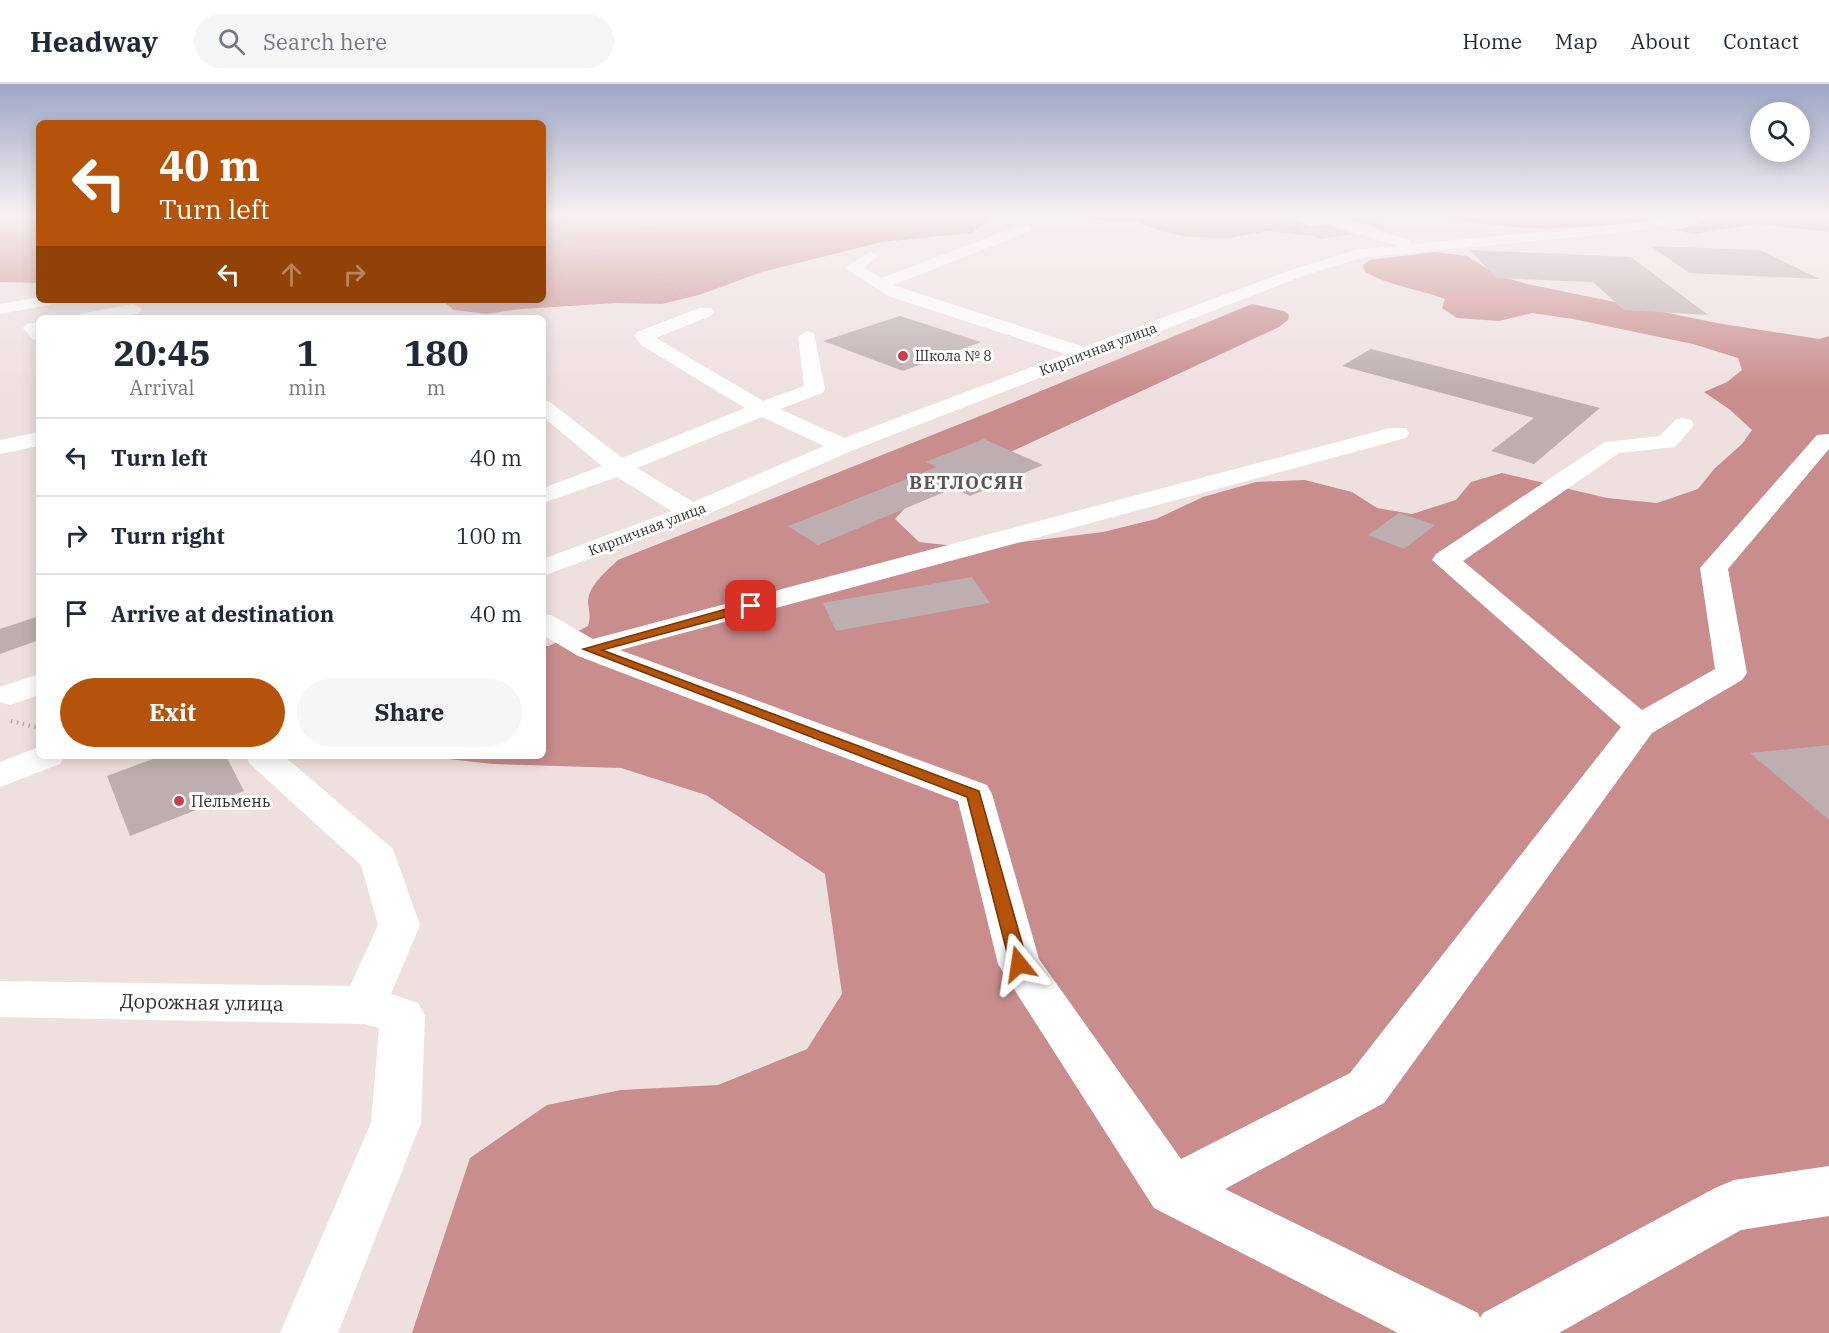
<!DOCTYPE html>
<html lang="en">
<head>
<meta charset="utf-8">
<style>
	body { margin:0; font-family:"IBM Plex Serif",serif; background:#f6f6f7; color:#1f2937; height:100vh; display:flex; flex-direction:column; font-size:22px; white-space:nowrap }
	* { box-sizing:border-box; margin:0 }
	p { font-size:20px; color:#747a83 }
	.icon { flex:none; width:33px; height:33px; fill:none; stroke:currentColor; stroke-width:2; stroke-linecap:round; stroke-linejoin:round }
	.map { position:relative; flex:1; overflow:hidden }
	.drawer { position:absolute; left:36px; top:231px; width:510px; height:444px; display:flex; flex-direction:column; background:#fff; border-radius:9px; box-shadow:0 3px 15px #0003 }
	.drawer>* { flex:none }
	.hud { position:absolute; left:36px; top:36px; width:510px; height:183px; border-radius:9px; box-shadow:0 3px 15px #0003; background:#b45309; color:#fff; overflow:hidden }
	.tools { position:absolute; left:1750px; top:18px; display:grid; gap:12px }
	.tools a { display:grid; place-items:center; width:60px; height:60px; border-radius:50%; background:#fff; box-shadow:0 3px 15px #0003; font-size:30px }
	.pin { position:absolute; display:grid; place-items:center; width:51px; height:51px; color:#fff; margin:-26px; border-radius:12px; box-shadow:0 3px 9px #0006 }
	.me { position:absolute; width:66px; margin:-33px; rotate:345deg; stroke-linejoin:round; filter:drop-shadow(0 0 4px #0008) }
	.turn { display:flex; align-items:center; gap:21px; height:126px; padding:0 24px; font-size:27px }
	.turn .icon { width:78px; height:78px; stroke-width:2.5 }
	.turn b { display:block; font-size:42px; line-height:51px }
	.lanes { display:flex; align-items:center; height:57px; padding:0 24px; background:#0003; justify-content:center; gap:30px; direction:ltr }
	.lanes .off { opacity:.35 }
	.eta { display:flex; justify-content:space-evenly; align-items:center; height:102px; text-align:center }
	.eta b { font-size:36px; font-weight:700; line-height:42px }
	.cta { display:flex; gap:12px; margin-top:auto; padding:12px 24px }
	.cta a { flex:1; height:69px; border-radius:36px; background:#b45309; color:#fff; font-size:24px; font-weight:700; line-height:69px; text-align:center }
	.cta a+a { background:#f6f6f7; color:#1f2937 }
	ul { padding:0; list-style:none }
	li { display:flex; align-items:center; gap:18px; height:78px; padding:0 24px; border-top:2px solid #e0e1e3 }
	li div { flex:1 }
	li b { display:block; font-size:22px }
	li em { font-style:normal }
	header { display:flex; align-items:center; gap:36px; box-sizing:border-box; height:84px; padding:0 30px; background:#fff; border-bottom:2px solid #e0e1e3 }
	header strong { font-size:28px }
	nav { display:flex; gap:33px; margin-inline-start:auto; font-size:21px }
	.search { width:420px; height:54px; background:#f6f6f7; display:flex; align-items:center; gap:15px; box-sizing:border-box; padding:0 21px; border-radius:33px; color:#747a83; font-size:22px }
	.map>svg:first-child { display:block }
	.forest { fill:#c98d8d }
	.building { fill:#bdafaf }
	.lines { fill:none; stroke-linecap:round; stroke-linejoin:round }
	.path-far1 { stroke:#b6aaaa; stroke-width:1.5; stroke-dasharray:1 2; stroke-linecap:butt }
	.path { stroke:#b6aaaa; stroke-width:4; stroke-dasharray:1.5 4.5; stroke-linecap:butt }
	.minor { fill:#fff; fill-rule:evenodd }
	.route { fill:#b45309; stroke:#753606; stroke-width:1.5 }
	.poi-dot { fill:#cc3c4c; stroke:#fff; stroke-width:2 }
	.labels { text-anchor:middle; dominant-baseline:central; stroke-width:6; stroke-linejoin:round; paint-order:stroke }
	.far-street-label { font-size:14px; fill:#342e2e; stroke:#fff }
	.far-poi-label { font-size:14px; fill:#342e2e; stroke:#fff; text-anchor:start }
	.poi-label { font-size:16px; fill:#342e2e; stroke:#fff; text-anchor:start }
	.far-district-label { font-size:18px; font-weight:bold; letter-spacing:1.5px; fill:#5e5252; stroke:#fff }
	.near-street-label { font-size:20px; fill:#342e2e; stroke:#fff }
</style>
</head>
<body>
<header>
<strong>Headway</strong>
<div class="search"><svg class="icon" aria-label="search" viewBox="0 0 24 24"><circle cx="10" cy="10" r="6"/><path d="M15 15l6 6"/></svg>Search here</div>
<nav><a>Home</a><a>Map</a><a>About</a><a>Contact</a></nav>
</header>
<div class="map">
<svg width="1829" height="1249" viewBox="0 0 1829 1249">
	<rect width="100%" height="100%" fill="#efe0e0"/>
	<g class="forest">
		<path d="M 0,131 L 39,131 L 39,199 L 0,198 Z"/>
		<path d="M 543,131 L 1004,131 L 988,136 L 972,149 L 882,158 L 762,188 L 699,211 L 662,220 L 616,219 L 521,225 L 486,230 L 454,226 L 443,217 L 543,216 Z"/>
		<path d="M 1081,131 L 1271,131 L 1313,152 L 1269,147 L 1229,154 L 1187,153 L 1160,147 L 1136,137 L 1095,136 Z"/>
		<path d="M 1437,131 L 1677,131 L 1672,134 C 1587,145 1522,151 1437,131 Z"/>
		<path d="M 1711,131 L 1829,131 L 1829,148 L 1758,140 L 1693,150 L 1675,146 L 1701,140 Z"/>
		<path d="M 1435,168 L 1467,172 L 1497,191 L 1527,200 L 1717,239 L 1819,255 L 1829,252 L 1829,1249 L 412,1249 L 470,1074 L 547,1021 L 621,1006 L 718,1001 L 807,965 L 842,910 L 825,790 L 706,711 L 621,684 L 493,680 L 422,672 L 543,672 L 543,562 L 549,562 L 588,542 C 591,532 589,528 588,519 C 588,501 607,487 618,476 L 990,328 L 1252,220 L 1284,227 L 1289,231 L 1288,236 L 1279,243 L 916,412 L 895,435 L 919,458 L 973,464 L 1103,448 L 1156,435 L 1203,413 L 1256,398 L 1305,396 L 1352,408 L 1377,424 L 1412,430 L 1456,416 L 1471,398 L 1502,389 L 1607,414 L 1657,419 L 1698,405 L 1714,385 L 1742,360 L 1752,346 L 1729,325 L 1704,308 L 1727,298 L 1742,286 L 1738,274 L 1693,260 L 1573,235 L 1532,229 L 1499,237 L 1457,234 L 1442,224 L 1445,215 C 1419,205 1389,202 1365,188 L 1363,181 L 1370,176 Z"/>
	</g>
	<g class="building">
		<path d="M 1267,131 L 1284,131 L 1310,142 L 1323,140 L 1352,150 L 1320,155 Z"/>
		<path d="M 1349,131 L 1383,131 L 1384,145 L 1347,134 Z"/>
		<path d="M 1651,162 L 1760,166 L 1820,195 L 1689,189 Z"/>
		<path d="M 1470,166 L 1631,173 L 1708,231 L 1624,226 L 1593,198 L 1496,194 Z"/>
		<path d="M 900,232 L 981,258 L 903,287 L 823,257 Z"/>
		<path d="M 1371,265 L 1600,324 L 1534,380 L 1491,367 L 1534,334 L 1342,282 Z"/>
		<path d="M 984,355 L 1043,381 L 970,412 L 954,404 L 818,461 L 788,442 L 937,383 L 926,378 Z"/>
		<path d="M 1399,429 L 1435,441 L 1404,465 L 1368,451 Z"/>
		<path d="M 972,493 L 990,519 L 836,547 L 823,519 Z"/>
		<path d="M 39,532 L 39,556 L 0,570 L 0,545 Z"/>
		<path d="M 1829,661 L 1829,736 L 1750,669 Z"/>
		<path d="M 161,672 L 226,672 L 244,707 L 130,752 L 107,692 Z"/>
	</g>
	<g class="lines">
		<g class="path-far1">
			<path d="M 543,146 L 611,176 L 680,200 L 675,205 L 685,213"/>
			<path d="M 550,148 L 671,139 L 725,131"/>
			<path d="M 28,192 L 39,188"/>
		</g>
		<path class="path" d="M 11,637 L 39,644"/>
		<g class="minor">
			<path d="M 1286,131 L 1347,131 L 1342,135 L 1410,156 L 1412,160 L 1634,139 L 1665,131 L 1682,131 L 1670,140 L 1634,147 L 1361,174 L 1303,192 L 851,367 L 701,433 L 543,492 L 543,475 L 672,427 L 617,393 L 543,419 L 543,404 L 602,382 L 543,333 L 543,316 L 550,318 L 622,374 L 745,324 L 641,261 L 635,252 L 637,248 L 699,224 L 711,224 L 714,228 L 711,232 L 656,254 L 763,317 L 804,302 L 798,253 L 807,247 L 814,249 L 825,305 L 822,309 L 780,325 L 844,354 L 1066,270 L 888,212 L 845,184 L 870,167 L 878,172 L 864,184 L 881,194 L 1021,141 L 1031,141 L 1031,147 L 893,201 L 1084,263 L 1291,186 L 1359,165 L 1398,162 L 1323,138 L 1311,140 ZM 762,333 L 824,362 L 693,418 L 637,384 Z"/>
			<path d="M 39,213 L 39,216 L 59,216 L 50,221 L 0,230 L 0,220 Z"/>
			<path d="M 133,220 L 142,225 L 139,229 L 114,234 L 77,234 L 80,230 Z"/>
			<path d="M 39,238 L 39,257 L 32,255 L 23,244 L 26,240 Z"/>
			<path d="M 1683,334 L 1691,336 L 1694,341 L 1675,363 L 1619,369 L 1463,477 L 1642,626 L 1715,585 L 1700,484 L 1817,351 L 1829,350 L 1829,365 L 1728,485 L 1747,589 L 1742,596 L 1652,649 L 1384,1019 L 1225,1105 L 1478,1229 L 1480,1234 L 1483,1229 L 1715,1104 L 1734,1096 L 1829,1082 L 1829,1132 L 1741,1146 L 1559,1249 L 1398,1249 L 1154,1124 L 998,880 L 958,717 L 578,572 L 543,551 L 543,529 L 553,532 L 593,555 L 1390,344 L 1406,344 L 1409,349 L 1406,354 L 620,566 L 987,701 L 992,710 L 1039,875 L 1181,1075 L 1350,989 L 1621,643 L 1432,476 L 1436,470 L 1605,358 L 1660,352 L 1675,336 Z"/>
			<path d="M 39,348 L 39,362 L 0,370 L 0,356 Z"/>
			<path d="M 39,590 L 39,611 L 10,621 L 0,618 L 0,603 Z"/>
			<path d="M 39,663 L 39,672 L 65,672 L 60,680 L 0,703 L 0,678 Z"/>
			<path d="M 245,672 L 284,672 L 393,765 L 420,841 L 391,910 L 418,919 L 425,932 L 421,1039 L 338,1249 L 280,1249 L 371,1039 L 379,944 L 364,940 L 0,933 L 0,897 L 350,902 L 378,841 L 361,781 L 250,680 Z"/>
		</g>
	</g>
	<linearGradient id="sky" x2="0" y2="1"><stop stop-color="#9ea7c6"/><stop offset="0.43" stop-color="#f8f1f1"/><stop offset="1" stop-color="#f8f1f1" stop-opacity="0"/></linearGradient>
	<rect width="1829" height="306" fill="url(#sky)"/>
	<path class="route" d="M 751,518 L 757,522 L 755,525 L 602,566 L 979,707 L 1028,880 L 1025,886 L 1013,886 L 1010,880 L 967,713 L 583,565 Z"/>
	<g class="poi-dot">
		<circle cx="903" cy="272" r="6"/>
		<circle cx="179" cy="717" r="6"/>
	</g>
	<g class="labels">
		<g class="far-street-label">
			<text transform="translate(1098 265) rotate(-21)">Кирпичная улица</text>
			<text transform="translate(647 445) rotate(-21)">Кирпичная улица</text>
		</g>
		<g class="far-poi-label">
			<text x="915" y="272">Школа № 8</text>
		</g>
		<g class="poi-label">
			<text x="191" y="717">Пельмень</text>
		</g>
		<g class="far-district-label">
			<text x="967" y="398">ВЕТЛОСЯН</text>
		</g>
		<g class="near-street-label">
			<text transform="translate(202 918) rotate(1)">Дорожная улица</text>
		</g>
	</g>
</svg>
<div class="tools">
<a><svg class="icon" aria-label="search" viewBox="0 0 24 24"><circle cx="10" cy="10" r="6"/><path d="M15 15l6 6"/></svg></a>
</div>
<div class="pin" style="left:751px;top:522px;background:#d93025"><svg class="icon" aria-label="arrive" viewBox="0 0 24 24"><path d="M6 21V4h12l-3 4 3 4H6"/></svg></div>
<svg class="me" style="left:1019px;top:880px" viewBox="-20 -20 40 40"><path d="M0-17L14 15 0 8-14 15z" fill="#b45309" stroke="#fff" stroke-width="4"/></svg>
<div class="hud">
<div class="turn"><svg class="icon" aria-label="left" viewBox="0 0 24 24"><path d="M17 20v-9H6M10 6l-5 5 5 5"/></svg><div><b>40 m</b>Turn left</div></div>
<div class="lanes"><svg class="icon" aria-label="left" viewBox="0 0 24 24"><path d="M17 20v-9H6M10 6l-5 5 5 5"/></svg><svg class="icon off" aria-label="ahead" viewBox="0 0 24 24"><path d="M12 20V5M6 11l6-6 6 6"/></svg><svg class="icon off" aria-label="right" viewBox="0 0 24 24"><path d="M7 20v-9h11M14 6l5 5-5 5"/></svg></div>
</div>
<section class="drawer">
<div class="eta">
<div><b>20:45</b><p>Arrival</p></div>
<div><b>1</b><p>min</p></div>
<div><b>180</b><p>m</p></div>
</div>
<ul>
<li><svg class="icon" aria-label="left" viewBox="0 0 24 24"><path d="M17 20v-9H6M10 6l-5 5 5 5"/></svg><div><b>Turn left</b></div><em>40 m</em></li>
<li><svg class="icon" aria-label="right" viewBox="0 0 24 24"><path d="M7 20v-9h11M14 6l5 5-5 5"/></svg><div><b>Turn right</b></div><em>100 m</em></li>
<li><svg class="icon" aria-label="arrive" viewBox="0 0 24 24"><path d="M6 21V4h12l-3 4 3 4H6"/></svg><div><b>Arrive at destination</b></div><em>40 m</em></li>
</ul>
<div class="cta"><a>Exit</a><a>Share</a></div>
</section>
</div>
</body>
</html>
